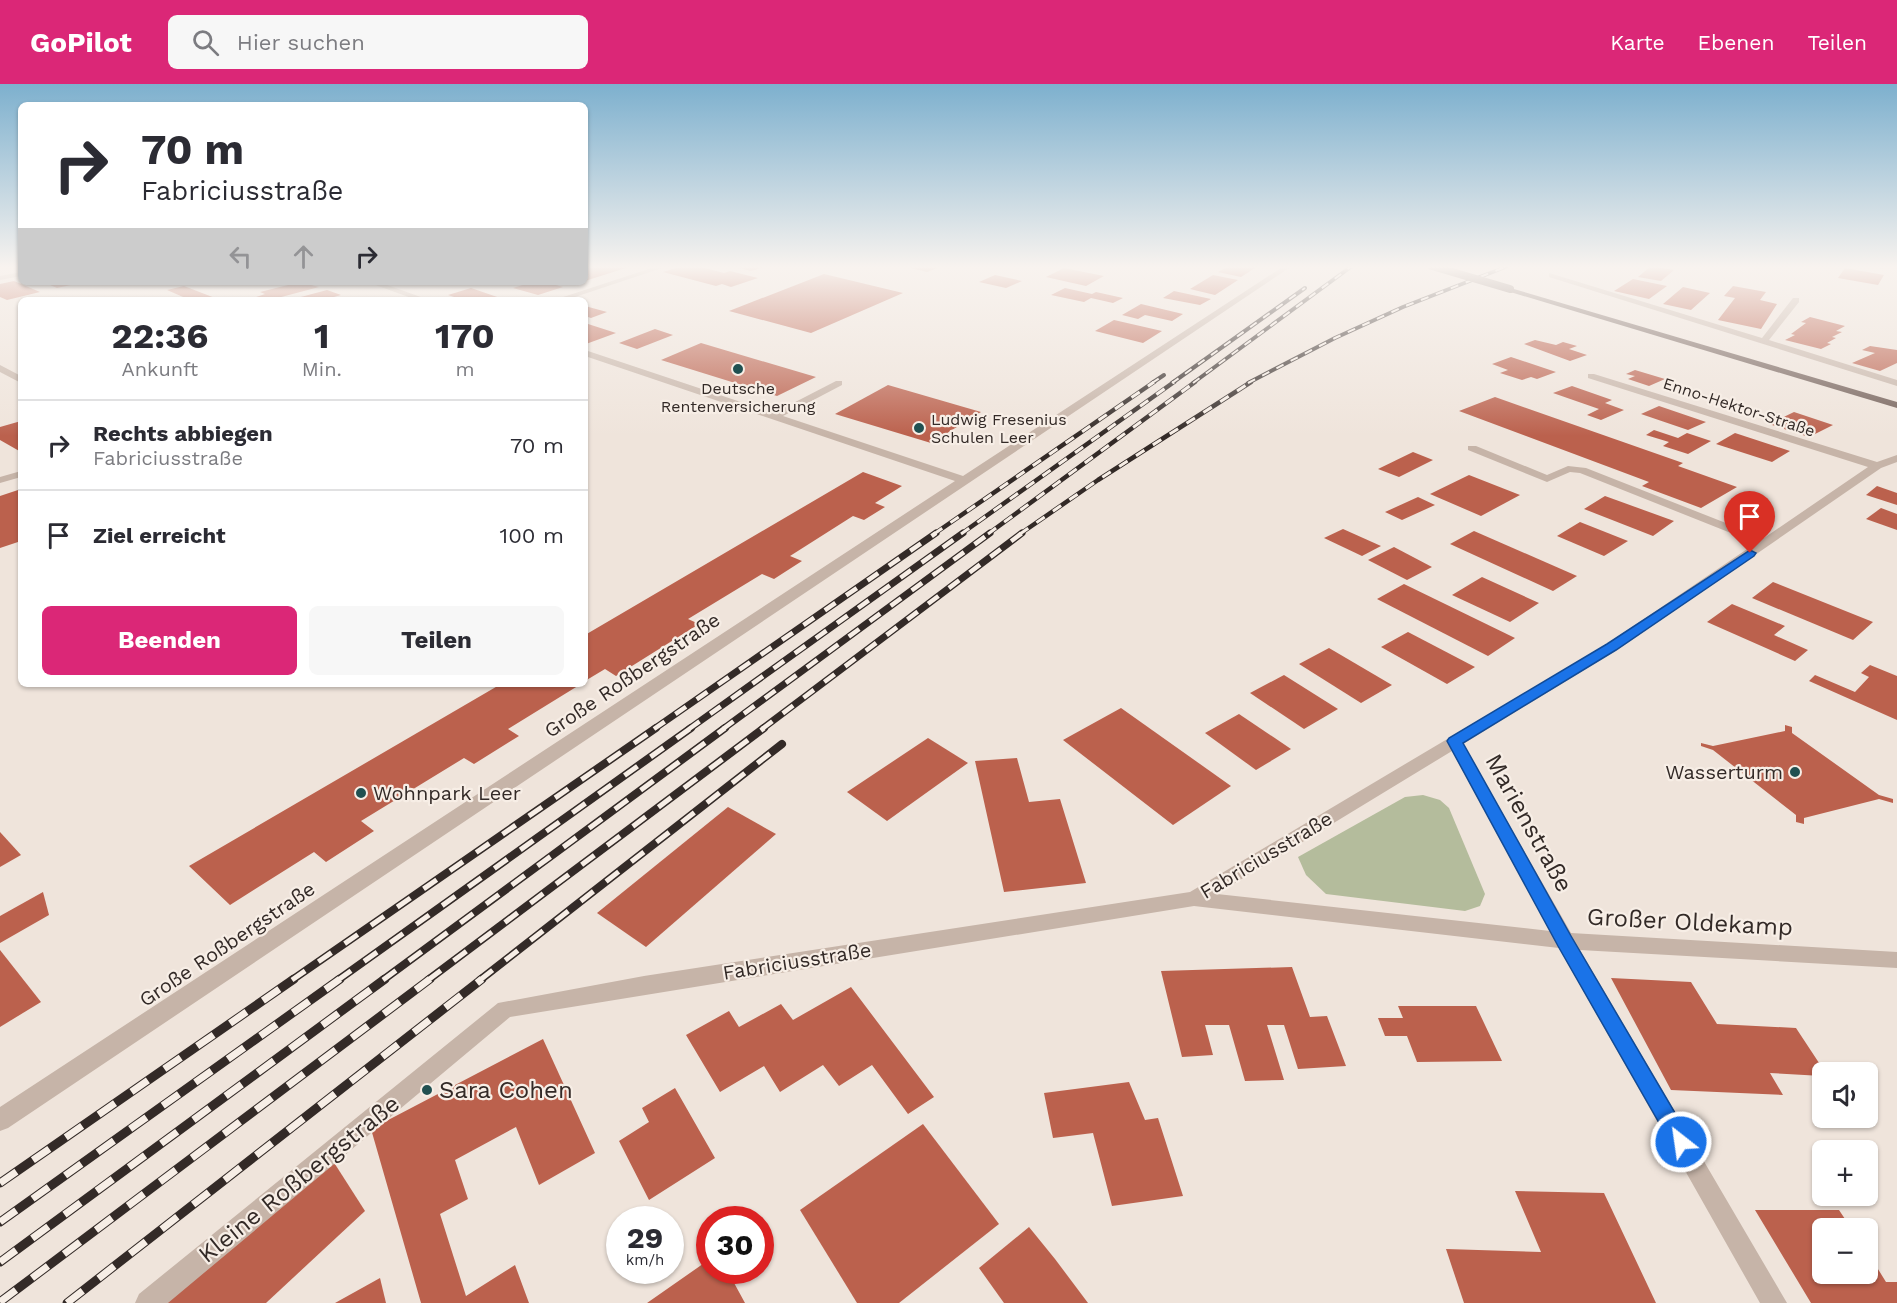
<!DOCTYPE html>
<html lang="de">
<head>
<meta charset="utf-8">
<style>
	body { margin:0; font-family:"Work Sans",sans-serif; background:#f7f7f7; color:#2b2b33; height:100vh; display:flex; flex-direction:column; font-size:22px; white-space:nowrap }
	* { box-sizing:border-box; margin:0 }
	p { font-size:20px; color:#7c7c81 }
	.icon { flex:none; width:33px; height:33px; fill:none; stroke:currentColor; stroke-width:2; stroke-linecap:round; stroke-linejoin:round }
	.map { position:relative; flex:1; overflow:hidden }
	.side { position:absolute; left:18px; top:213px; width:570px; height:390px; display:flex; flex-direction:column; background:#fff; border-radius:9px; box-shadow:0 2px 4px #0004 }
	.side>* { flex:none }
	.hud { position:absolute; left:18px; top:18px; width:570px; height:183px; border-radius:9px; box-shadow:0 2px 4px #0004; background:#fff; color:#2b2b33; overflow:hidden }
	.controls { position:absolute; left:1812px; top:978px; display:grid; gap:12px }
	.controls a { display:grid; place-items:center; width:66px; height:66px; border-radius:9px; background:#fff; box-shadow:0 2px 4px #0004; font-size:30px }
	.speed { position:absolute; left:606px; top:1122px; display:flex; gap:12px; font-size:30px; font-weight:700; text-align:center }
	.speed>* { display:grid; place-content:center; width:78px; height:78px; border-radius:50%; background:#fff; box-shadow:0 2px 4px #0004; line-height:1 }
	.speed small { font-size:15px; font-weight:400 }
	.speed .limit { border:9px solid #d22; background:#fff; color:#111 }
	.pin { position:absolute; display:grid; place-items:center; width:51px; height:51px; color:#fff; margin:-62px -26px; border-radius:50% 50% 50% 0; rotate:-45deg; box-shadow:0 0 6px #0007 }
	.pin .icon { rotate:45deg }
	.me { position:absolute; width:66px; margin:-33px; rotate:330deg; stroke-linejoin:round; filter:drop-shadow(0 0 4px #0008) }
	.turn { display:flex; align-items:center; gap:21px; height:126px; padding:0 24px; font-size:27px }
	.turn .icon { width:78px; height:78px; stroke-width:2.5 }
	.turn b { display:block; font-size:42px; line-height:51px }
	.lanes { display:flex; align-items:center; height:57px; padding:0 24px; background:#0003; justify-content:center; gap:30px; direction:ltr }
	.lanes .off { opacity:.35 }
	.eta { display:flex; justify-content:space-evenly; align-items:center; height:102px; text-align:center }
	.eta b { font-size:36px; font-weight:700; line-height:42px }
	.action { display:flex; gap:12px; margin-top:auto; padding:12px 24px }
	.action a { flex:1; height:69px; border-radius:9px; background:#db2777; color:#fff; font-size:24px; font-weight:700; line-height:69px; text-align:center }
	.action a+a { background:#f7f7f7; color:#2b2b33 }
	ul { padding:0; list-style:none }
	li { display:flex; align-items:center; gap:18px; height:90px; padding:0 24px; border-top:2px solid #e1e1e2 }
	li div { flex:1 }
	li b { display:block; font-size:22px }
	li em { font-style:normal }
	header { display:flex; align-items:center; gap:36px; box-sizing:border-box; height:84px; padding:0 30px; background:#db2777; color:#fff }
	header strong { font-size:28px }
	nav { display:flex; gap:33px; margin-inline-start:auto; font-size:21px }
	.search { width:420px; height:54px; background:#f7f7f7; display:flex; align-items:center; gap:15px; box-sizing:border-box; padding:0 21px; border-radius:9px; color:#7c7c81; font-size:22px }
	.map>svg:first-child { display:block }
	.green { fill:#b4bc9c }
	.building { fill:#bb614d }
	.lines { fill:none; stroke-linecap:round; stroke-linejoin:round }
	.minor { fill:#c6b4a8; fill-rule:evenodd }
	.major { fill:#74615a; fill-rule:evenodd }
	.rail-far4-casing { stroke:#332a27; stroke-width:4 }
	.rail-far3-casing { stroke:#332a27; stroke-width:4.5 }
	.rail-far2-casing { stroke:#332a27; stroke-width:7 }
	.rail-far1-casing { stroke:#332a27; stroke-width:8 }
	.rail-casing { stroke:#332a27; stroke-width:9 }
	.rail-far4 { stroke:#f7eee6; stroke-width:2; stroke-dasharray:8; stroke-linecap:butt }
	.rail-far3 { stroke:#f7eee6; stroke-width:3; stroke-dasharray:10; stroke-linecap:butt }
	.rail-far2 { stroke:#f7eee6; stroke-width:4.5; stroke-dasharray:13; stroke-linecap:butt }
	.rail-far1 { stroke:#f7eee6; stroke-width:5; stroke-dasharray:16; stroke-linecap:butt }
	.rail { stroke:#f7eee6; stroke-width:7; stroke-dasharray:20; stroke-linecap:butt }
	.major-bridge { stroke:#74615a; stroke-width:8 }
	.route { fill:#1a73e8; stroke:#114b97; stroke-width:1.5 }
	.poi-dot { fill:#215051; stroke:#f7eee6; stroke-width:2 }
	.labels { text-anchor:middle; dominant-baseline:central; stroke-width:4.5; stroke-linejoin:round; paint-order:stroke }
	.far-poi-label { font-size:16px; fill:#332a27; stroke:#f7eee6 }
	.far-street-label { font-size:16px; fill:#332a27; stroke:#f7eee6 }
	.street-label { font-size:20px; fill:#332a27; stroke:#f7eee6 }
	.poi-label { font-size:20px; fill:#332a27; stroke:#f7eee6; text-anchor:end }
	.near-street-label { font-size:24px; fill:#332a27; stroke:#f7eee6 }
	.near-poi-label { font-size:24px; fill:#332a27; stroke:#f7eee6; text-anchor:start }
</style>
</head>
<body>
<header>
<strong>GoPilot</strong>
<div class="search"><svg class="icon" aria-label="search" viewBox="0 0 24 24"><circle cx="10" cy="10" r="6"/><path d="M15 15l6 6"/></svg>Hier suchen</div>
<nav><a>Karte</a><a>Ebenen</a><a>Teilen</a></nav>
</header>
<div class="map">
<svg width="1897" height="1219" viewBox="0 0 1897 1219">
	<rect width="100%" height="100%" fill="#efe4db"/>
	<path class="green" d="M 1423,711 L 1440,716 L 1449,724 L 1485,810 L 1480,822 L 1465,827 L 1326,810 L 1306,791 L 1298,773 L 1405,713 Z"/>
	<g class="building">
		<path d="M 593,182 L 632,182 L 585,197 L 585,184 Z"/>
		<path d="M 682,182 L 697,182 L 724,189 L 730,187 L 758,194 L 731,203 L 722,200 L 716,202 L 663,188 Z"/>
		<path d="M 732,182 L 767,182 L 751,187 Z"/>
		<path d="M 903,182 L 942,182 L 927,188 Z"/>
		<path d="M 1229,182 L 1258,182 L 1241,193 L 1218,188 Z"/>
		<path d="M 1651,182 L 1674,186 L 1661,197 L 1638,193 Z"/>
		<path d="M 1064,184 L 1104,192 L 1086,202 L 1046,193 Z"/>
		<path d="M 1845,184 L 1884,191 L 1878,201 L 1838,194 Z"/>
		<path d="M 824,190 L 903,209 L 811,249 L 729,227 Z"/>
		<path d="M 995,191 L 1022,197 L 1006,204 L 979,198 Z"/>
		<path d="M 1213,191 L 1238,196 L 1215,211 L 1190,205 Z"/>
		<path d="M 1633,195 L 1667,202 L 1649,215 L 1614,207 Z"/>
		<path d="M 14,197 L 40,208 L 7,216 L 0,213 L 0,200 Z"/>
		<path d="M 43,198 L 80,198 L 80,199 L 57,204 Z"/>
		<path d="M 300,198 L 319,203 L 270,216 L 247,216 L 265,210 L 260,208 Z"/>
		<path d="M 532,198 L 546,198 L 563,203 L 538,211 L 513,204 Z"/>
		<path d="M 184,202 L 215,214 L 190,216 L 167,206 Z"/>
		<path d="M 1733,202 L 1766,208 L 1760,216 L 1777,220 L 1761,245 L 1718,236 L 1735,214 L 1724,212 Z"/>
		<path d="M 1683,203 L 1710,209 L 1691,226 L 1663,220 Z"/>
		<path d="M 471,204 L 506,216 L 463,216 L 448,211 Z"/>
		<path d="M 1065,204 L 1092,210 L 1096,208 L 1123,214 L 1113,219 L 1091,214 L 1084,218 L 1051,211 Z"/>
		<path d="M 327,206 L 341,211 L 323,216 L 297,214 Z"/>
		<path d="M 1174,207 L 1211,215 L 1200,221 L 1163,214 Z"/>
		<path d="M 1141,220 L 1183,230 L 1172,237 L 1145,231 L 1138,235 L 1122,231 Z"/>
		<path d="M 585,222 L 607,228 L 591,234 L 585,232 Z"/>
		<path d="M 1810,233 L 1845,242 L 1836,247 L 1842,248 L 1832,253 L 1836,254 L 1827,259 L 1831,260 L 1821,265 L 1785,256 L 1795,251 L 1791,250 L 1806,239 L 1801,238 Z"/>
		<path d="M 1114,236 L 1162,247 L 1143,259 L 1095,247 Z"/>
		<path d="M 585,239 L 616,249 L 586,260 Z"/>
		<path d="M 655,245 L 673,251 L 637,265 L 619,259 Z"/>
		<path d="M 1535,256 L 1556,261 L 1563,258 L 1577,262 L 1569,265 L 1587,271 L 1570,277 L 1524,260 Z"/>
		<path d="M 701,259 L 816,293 L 777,312 L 661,276 Z"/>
		<path d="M 1870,262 L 1897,266 L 1897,279 L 1880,287 L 1852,279 L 1875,269 L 1862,266 Z"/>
		<path d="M 1511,273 L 1556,288 L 1537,295 L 1531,293 L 1522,296 L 1500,289 L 1508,286 L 1492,280 Z"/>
		<path d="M 1635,286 L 1665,295 L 1649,302 L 1628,295 L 1635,292 L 1626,290 Z"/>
		<path d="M 888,301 L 981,328 L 931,359 L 835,330 Z"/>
		<path d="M 1572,302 L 1612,316 L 1605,319 L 1624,326 L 1601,336 L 1587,331 L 1599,325 L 1553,309 Z"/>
		<path d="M 1495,313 L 1683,379 L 1678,382 L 1737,403 L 1701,424 L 1642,402 L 1649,398 L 1459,327 Z"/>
		<path d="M 1659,322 L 1706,338 L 1688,346 L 1641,330 Z"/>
		<path d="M 1794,328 L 1833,341 L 1809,353 L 1769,340 Z"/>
		<path d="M 21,337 L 21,368 L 0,356 L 0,343 Z"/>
		<path d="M 1654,346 L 1678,354 L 1687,349 L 1711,357 L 1688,370 L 1663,362 L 1669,358 L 1646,351 Z"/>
		<path d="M 1735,349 L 1790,367 L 1772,378 L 1716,360 Z"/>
		<path d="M 1413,368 L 1433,376 L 1399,393 L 1378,385 Z"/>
		<path d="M 863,388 L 902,402 L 875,419 L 885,423 L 864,436 L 853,432 L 790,472 L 802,477 L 774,495 L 762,490 L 688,535 L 699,540 L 616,592 L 605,585 L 585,597 L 585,551 Z"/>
		<path d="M 1469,391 L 1520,411 L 1481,432 L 1430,410 Z"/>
		<path d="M 1877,402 L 1897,409 L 1897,421 L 1866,411 Z"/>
		<path d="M 21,405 L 21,457 L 0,464 L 0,412 Z"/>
		<path d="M 1605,412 L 1674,437 L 1653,452 L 1584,425 Z"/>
		<path d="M 1418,413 L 1435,421 L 1402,436 L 1385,428 Z"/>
		<path d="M 1881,424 L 1897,430 L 1897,446 L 1866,435 Z"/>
		<path d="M 1580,438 L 1628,457 L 1604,472 L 1557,452 Z"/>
		<path d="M 1343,445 L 1381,462 L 1362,472 L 1324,454 Z"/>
		<path d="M 1474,447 L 1577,492 L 1553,507 L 1450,460 Z"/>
		<path d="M 1394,463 L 1432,483 L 1407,496 L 1368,476 Z"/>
		<path d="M 1482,493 L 1539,519 L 1510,538 L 1452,511 Z"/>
		<path d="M 1773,498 L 1873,538 L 1853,556 L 1752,514 Z"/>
		<path d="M 1404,500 L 1515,554 L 1488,572 L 1377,515 Z"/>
		<path d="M 1732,520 L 1785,542 L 1774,551 L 1808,566 L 1795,577 L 1707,538 Z"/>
		<path d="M 1408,548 L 1475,583 L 1447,600 L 1381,563 Z"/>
		<path d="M 1329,564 L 1392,601 L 1361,619 L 1299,580 Z"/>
		<path d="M 1870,581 L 1897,592 L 1897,636 L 1809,597 L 1815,591 L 1855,608 L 1869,593 L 1861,589 Z"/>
		<path d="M 1284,591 L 1338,625 L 1304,645 L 1250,609 Z"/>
		<path d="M 501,600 L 581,600 L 508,645 L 519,652 L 474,680 L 464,674 L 361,737 L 374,747 L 326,778 L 314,768 L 230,821 L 189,782 Z"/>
		<path d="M 1121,624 L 1231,702 L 1173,741 L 1063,656 Z"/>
		<path d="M 1239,630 L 1291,665 L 1256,686 L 1205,649 Z"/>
		<path d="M 1785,641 L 1792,643 L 1792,649 L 1879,711 L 1893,715 L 1893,719 L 1879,715 L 1804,734 L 1804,740 L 1796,738 L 1796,731 L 1713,666 L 1701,662 L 1701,659 L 1713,662 L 1785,647 Z"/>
		<path d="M 928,654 L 968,679 L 887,737 L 847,708 Z"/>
		<path d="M 1017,674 L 1029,718 L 1060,715 L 1086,799 L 1004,808 L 975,677 Z"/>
		<path d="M 728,723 L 776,750 L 646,863 L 597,829 Z"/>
		<path d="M 0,748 L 21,771 L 0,783 Z"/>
		<path d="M 43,808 L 49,831 L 0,859 L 0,832 Z"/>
		<path d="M 0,866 L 41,918 L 0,943 Z"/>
		<path d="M 1292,883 L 1310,933 L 1327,932 L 1346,982 L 1298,985 L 1284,941 L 1267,941 L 1284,996 L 1245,997 L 1229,941 L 1205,941 L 1213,971 L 1182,973 L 1161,887 Z"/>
		<path d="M 1611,894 L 1691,898 L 1717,940 L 1796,944 L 1825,988 L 1822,988 L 1822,992 L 1770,989 L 1783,1011 L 1671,1006 Z"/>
		<path d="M 851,903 L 934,1013 L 908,1030 L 872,981 L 839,1002 L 823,981 L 780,1008 L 764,982 L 720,1008 L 686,951 L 729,927 L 739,943 L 781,920 L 793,936 Z"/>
		<path d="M 1398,922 L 1476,922 L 1502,977 L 1417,978 L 1407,952 L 1385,952 L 1378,934 L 1403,934 Z"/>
		<path d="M 543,955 L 595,1069 L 539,1101 L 516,1043 L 455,1076 L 468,1115 L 440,1130 L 466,1212 L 515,1181 L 529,1219 L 421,1219 L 371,1045 Z"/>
		<path d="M 1129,998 L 1145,1036 L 1158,1034 L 1183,1112 L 1112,1122 L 1093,1049 L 1053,1054 L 1044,1009 Z"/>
		<path d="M 675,1004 L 715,1074 L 649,1116 L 619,1057 L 649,1038 L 642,1024 Z"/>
		<path d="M 923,1040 L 999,1140 L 899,1219 L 857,1219 L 800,1126 Z"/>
		<path d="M 333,1077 L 365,1127 L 266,1219 L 166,1219 Z"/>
		<path d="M 1515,1107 L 1604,1109 L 1656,1219 L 1464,1219 L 1446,1165 L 1541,1168 Z"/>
		<path d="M 1755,1126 L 1839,1126 L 1851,1144 L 1822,1144 L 1822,1190 L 1868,1190 L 1868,1169 L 1886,1198 L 1897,1198 L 1897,1219 L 1811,1219 Z"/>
		<path d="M 1029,1143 L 1055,1175 L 1088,1219 L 1004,1219 L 979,1184 Z"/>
		<path d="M 710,1175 L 710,1186 L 727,1186 L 745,1219 L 647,1219 Z"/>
		<path d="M 380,1194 L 386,1219 L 335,1219 Z"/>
	</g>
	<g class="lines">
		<g class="minor">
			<path d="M 658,182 L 668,182 L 566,216 L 554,216 Z"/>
			<path d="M 1284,182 L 1292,182 L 8,1044 L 0,1047 L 0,1023 L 955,397 L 585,272 L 585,266 L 774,329 L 836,297 L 842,297 L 842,301 L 783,332 L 963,392 Z"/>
			<path d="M 1878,182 L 1887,182 L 1881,185 Z"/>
			<path d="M 21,188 L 21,192 L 0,196 L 0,192 Z"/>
			<path d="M 1549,189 L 1762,254 L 1793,214 L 1799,214 L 1799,218 L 1769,256 L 1897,296 L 1897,302 L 1549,193 Z"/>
			<path d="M 367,198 L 379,198 L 429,216 L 417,216 Z"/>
			<path d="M 0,281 L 21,292 L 21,299 L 0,288 Z"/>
			<path d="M 1588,290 L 1594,290 L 1877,378 L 1897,371 L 1897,378 L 1881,384 L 1617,566 L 1463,660 L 1571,849 L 1897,868 L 1897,884 L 1580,866 L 1787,1219 L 1760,1219 L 1559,864 L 1194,822 L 510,933 L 168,1219 L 135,1219 L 139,1210 L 498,919 L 644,892 L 1190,808 L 1607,560 L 1756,459 L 1580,389 L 1570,388 L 1547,398 L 1468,366 L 1468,362 L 1476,362 L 1547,391 L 1568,382 L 1586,384 L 1764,454 L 1868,383 L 1588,294 ZM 1452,667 L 1550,847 L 1217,810 Z"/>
			<path d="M 21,387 L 21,393 L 0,399 L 0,393 Z"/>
		</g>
		<path class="major" d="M 1507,203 L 1897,318 L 1897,324 L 1507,207 Z"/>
		<defs>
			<g id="rail-far4">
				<path d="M 1152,299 L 1164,291"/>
				<path d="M 1172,299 L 1305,204"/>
				<path d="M 1193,299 L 1352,182"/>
				<path d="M 1248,299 L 1335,254 L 1403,223 L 1508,182"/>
			</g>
			<g id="rail-far3">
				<path d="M 934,450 L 1154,298"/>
				<path d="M 961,450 L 1174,298"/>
				<path d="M 988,450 L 1195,298"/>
				<path d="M 1020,450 L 1098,396 L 1251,298"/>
			</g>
			<g id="rail-far2">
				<path d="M 654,645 L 936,449"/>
				<path d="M 689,645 L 963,449"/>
				<path d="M 723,645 L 990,449"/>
				<path d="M 762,645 L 1022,449"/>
			</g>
			<g id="rail-far1">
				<path d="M 292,896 L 656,644"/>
				<path d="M 338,896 L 691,644"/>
				<path d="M 383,896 L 725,644"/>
				<path d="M 428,896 L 764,644"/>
				<path d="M 480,896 L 782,660"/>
			</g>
			<g id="rail">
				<path d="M 0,1099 L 294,895"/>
				<path d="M 0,1138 L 340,895"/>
				<path d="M 0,1178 L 385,895"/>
				<path d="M 0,1218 L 430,895"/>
				<path d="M 67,1219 L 482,895"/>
			</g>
		</defs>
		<use href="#rail-far4" class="rail-far4-casing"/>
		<use href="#rail-far3" class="rail-far3-casing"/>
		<use href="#rail-far2" class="rail-far2-casing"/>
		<use href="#rail-far1" class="rail-far1-casing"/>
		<use href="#rail" class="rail-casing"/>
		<use href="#rail-far4" class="rail-far4"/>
		<use href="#rail-far3" class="rail-far3"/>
		<use href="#rail-far2" class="rail-far2"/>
		<use href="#rail-far1" class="rail-far1"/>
		<use href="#rail" class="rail"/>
		<path class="major-bridge" d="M 1432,182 L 1510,205"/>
	</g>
	<linearGradient id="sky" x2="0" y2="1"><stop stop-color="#7db0ce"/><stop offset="0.52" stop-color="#f8f3ef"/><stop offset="1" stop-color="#f8f3ef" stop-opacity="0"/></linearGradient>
	<rect width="1897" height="352" fill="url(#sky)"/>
	<path class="route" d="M 1750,466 L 1756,469 L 1754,472 L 1616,566 L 1463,659 L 1571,852 L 1688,1051 L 1692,1058 L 1688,1065 L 1681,1068 L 1674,1065 L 1558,862 L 1447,657 L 1449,654 L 1607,560 Z"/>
	<g class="poi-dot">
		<circle cx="738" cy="285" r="6"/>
		<circle cx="919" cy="344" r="6"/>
		<circle cx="1795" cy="688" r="6"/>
		<circle cx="361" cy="709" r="6"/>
		<circle cx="427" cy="1006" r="6"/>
	</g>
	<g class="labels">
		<g class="far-poi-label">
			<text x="738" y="304">Deutsche<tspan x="738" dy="18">Rentenversicherung</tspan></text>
			<text x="931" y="335" text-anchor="start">Ludwig Fresenius<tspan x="931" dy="18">Schulen Leer</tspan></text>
		</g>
		<g class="far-street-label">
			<text transform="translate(1739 323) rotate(18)">Enno-Hektor-Straße</text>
		</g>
		<g class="street-label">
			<text transform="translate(632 591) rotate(-34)">Große Roßbergstraße</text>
			<text transform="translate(1266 771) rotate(-31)">Fabriciusstraße</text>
			<text transform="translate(227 860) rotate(-34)">Große Roßbergstraße</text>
			<text transform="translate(797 877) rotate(-9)">Fabriciusstraße</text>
		</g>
		<g class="poi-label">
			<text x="1783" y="688">Wasserturm</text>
			<text x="373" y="709" text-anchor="start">Wohnpark Leer</text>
		</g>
		<g class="near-street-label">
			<text transform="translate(1529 739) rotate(61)">Marienstraße</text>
			<text transform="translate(1690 838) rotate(3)">Großer Oldekamp</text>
			<text transform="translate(299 1095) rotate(-39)">Kleine Roßbergstraße</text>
		</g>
		<g class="near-poi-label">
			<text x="439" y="1006">Sara Cohen</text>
		</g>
	</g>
</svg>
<div class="controls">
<a><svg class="icon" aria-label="sound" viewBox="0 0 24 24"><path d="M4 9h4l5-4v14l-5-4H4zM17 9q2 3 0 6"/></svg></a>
<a>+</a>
<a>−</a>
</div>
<div class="speed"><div>29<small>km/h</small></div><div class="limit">30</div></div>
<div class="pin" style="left:1750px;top:469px;background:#d93025"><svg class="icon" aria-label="arrive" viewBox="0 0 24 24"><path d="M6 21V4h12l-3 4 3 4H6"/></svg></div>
<svg class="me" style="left:1681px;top:1058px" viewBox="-20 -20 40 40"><circle r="17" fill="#1a73e8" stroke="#fff" stroke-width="3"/><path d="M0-11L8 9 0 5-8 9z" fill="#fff"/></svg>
<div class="hud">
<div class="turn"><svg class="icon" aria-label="right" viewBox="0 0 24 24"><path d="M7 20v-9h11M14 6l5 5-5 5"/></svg><div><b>70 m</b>Fabriciusstraße</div></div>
<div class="lanes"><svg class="icon off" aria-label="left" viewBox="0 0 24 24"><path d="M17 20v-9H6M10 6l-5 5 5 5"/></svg><svg class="icon off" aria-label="ahead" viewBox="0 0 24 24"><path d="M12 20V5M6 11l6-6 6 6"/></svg><svg class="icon" aria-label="right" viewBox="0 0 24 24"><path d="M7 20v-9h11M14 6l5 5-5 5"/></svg></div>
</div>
<section class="side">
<div class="eta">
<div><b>22:36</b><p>Ankunft</p></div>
<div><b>1</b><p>Min.</p></div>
<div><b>170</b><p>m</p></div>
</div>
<ul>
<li><svg class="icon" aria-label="right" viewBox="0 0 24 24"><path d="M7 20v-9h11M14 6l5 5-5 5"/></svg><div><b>Rechts abbiegen</b><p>Fabriciusstraße</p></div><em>70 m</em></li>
<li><svg class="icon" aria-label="arrive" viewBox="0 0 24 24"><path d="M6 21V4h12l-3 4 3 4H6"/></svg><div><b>Ziel erreicht</b></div><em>100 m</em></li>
</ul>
<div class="action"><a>Beenden</a><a>Teilen</a></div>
</section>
</div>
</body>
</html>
